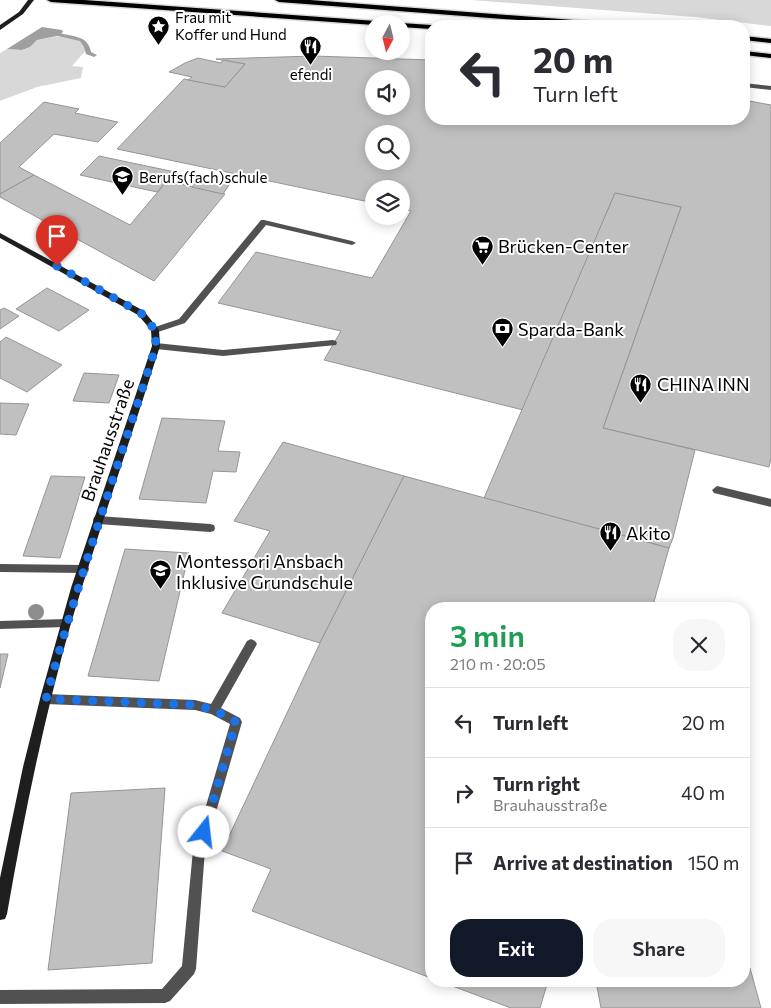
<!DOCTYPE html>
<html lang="en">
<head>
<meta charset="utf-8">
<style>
	body { margin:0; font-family:Commissioner,sans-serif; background:#f7f7f7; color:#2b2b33; height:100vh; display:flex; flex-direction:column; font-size:19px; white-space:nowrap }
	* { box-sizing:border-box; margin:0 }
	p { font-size:16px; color:#7c7c81 }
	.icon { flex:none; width:28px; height:28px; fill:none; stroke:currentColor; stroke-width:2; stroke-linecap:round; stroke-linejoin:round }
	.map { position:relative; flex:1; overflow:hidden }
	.sheet { position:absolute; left:425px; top:602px; width:325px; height:385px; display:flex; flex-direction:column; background:#fff; border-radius:20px; box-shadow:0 2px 12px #0003 }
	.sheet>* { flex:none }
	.guide { position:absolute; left:425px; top:20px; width:325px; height:105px; border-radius:20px; box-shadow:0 2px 12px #0003; background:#fff; color:#2b2b33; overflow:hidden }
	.needle { width:32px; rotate:187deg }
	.buttons { position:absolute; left:365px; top:15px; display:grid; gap:10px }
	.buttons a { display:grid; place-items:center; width:45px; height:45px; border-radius:50%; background:#fff; box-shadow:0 2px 12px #0003; font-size:25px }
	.pin { position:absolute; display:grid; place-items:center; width:42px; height:42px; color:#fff; margin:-51px -21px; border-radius:50% 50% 50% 0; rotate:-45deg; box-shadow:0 0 5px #0007 }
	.pin .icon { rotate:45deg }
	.me { position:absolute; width:55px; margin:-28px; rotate:16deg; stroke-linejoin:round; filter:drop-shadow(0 0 4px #0008) }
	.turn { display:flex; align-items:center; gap:18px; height:105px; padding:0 25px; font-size:22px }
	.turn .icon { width:65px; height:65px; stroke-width:2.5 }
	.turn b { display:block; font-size:35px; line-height:42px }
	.round { display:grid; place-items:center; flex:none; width:52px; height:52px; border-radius:20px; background:#f7f7f7 }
	.summary { display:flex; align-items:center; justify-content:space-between; height:85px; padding:0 25px }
	h1 { font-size:30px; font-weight:600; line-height:38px; color:#1e9e55 }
	.action { display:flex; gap:10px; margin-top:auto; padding:10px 25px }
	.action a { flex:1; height:58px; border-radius:20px; background:#111827; color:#fff; font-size:20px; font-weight:600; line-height:58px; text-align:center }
	.action a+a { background:#f7f7f7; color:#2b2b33 }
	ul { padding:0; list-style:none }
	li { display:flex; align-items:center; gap:15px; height:70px; padding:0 25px; border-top:1px solid #e1e1e2 }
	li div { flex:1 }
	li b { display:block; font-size:19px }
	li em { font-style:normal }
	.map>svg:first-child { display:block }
	.green { fill:#d8d8d8 }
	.water { fill:#9f9f9f }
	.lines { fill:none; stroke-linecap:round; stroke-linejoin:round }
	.stream { fill:#9f9f9f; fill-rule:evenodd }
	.building { fill:#c0c0c0; stroke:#959595; fill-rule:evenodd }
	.primary-casing { stroke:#dbdbdb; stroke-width:3 }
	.lane { fill:#515151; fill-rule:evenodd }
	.street { fill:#515151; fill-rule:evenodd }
	.secondary { fill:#1e1e1e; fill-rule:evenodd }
	.primary { fill:#000; fill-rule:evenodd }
	.tree { fill:#8d8d8d }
	.route { stroke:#1a73e8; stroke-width:9; stroke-dasharray:0 16.2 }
	.labels { text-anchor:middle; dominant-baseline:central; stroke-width:4; stroke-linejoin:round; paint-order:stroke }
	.far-poi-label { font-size:15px; fill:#000; stroke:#fff; text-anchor:start }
	.poi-label { font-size:18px; fill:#000; stroke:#fff; text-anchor:start }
	.street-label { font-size:18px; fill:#000; stroke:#fff }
</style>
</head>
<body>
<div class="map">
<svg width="771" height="1008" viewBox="0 0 771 1008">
	<rect width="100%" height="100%" fill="#fff"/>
	<g class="green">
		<path d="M 471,0 L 771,0 L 771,26 L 695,17 Z"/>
		<path d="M 60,36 L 76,38 L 84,42 L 86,50 L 72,66 L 83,67 L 81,78 L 37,87 L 0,101 L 0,53 L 7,49 L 23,50 L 30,47 L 37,40 Z"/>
	</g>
	<path class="water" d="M 42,27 L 62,30 L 63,32 L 57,36 L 37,40 L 30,47 L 22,50 L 7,49 Z"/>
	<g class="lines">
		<path class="stream" d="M 60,33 C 73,37 88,35 91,52 L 97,55 L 94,57 L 86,54 L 84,47 L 80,41 L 58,36 L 57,35 Z"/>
	</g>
	<g class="building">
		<path d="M 314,56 L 431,60 L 431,119 L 744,119 L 744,100 L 771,105 L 771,458 L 769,467 L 603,428 L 681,207 L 615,193 L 523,410 L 324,360 L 341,331 L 218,303 L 256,252 L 372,278 L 411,211 L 401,209 L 401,189 L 374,189 L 374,203 L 117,149 L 184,79 L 225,87 L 245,64 L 216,59 ZM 374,79 L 401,79 L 401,106 L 374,106 ZM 374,134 L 401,134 L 401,161 L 374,161 Z"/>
		<path d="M 198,58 L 221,63 L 223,60 L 245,64 L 225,87 L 188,80 L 192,77 L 169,72 L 185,63 Z"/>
		<path d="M 44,102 L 79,109 L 75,113 L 118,122 L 98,142 L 54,134 L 19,167 L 34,175 L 0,194 L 0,143 Z"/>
		<path d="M 99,156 L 175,172 L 157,192 L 80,175 Z"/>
		<path d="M 34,175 L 130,225 L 167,181 L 225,194 L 154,281 L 0,197 L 0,194 Z"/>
		<path d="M 199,179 L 229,185 L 223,194 L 192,187 Z"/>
		<path d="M 615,193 L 681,207 L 603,428 L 695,450 L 673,538 L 669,548 L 484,498 Z"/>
		<path d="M 47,288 L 89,310 L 59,331 L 16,309 Z"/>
		<path d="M 4,308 L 19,316 L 0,329 L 0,310 Z"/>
		<path d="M 6,337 L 62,365 L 27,392 L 0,378 L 0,342 Z"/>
		<path d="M 84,373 L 119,375 L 109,403 L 73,401 Z"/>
		<path d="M 0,403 L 29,404 L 16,435 L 0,434 Z"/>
		<path d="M 162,418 L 225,421 L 218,451 L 240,452 L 236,472 L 213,471 L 206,503 L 139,499 Z"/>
		<path d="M 283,442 L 404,476 L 320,643 L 222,613 L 270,531 L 234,521 Z"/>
		<path d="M 51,476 L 85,477 L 60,558 L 23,556 Z"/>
		<path d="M 404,476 L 669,548 L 652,609 L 431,609 L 431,978 L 252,911 L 271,869 L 222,851 L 320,643 Z"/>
		<path d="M 125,549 L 189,553 L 159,681 L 88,676 Z"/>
		<path d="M 0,654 L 8,654 L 0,688 Z"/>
		<path d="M 165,788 L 152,963 L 48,970 L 71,793 Z"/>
		<path d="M 744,968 L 750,968 L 761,1008 L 601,1008 L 596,981 L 744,981 Z"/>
		<path d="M 439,981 L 548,981 L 540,1008 L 511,1008 Z"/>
	</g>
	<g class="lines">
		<defs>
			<g id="primary">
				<path d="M 47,0 L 84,0 L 390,22 L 394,24 L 374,25 L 51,2 Z"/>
				<path d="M 275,0 L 310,0 L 626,24 L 630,26 L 598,26 L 279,2 Z"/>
				<path d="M 401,23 L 431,25 L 434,26 L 431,26 L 431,29 L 401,27 L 401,24 L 398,24 Z"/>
				<path d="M 744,36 L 771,39 L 771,43 L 744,40 Z"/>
				<path d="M 744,51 L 771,54 L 771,58 L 744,55 Z"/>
			</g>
		</defs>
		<use href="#primary" class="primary-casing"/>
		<g class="lane">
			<path d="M 261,220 L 264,220 L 352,241 L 356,243 L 352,245 L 266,225 L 185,323 L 158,332 L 152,332 L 151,330 L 152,328 L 179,319 Z"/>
			<path d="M 333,340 L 336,341 L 337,343 L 336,345 L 223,356 L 156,349 L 152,346 L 156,343 L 223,350 Z"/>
			<path d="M 717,486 L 771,499 L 771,507 L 714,493 L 712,490 Z"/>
			<path d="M 98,516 L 210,524 L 214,525 L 215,528 L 214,531 L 210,532 L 98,524 L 94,523 L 93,520 L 94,517 Z"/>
			<path d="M 251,639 L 255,641 L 257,644 L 221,708 L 240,718 L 242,722 L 205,850 L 196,969 L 194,974 L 170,1001 L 165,1003 L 0,1004 L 0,990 L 162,989 L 182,966 L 193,850 L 230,724 L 211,714 L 195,710 L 46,704 L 42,702 L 40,699 L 42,696 L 46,694 L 195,700 L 211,704 L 247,641 Z"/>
		</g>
		<g class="street">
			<path d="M 744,83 L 771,86 L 771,90 L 744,87 Z"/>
			<path d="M 0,564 L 84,565 L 88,566 L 89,569 L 88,572 L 84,573 L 0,572 Z"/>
			<path d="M 66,619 L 70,620 L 71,623 L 70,626 L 66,627 L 0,629 L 0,621 Z"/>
		</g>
		<g class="secondary">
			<path d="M 28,0 L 34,0 L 23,14 L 0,30 L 0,25 L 19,12 Z"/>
			<path d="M 0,233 L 144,311 L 159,330 L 160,346 C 131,438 99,530 71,623 C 44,718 24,816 7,914 L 5,919 L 0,920 L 0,878 L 23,767 L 41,695 L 71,588 L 152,346 L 151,330 L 138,315 L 0,238 Z"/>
		</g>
		<use href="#primary" class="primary"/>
	</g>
	<circle class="tree" cx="36" cy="612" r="8"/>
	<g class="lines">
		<path class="route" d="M 57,266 L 141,313 L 155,330 L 156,346 C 119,464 78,580 46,699 L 195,705 L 214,710 L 236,722 L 204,832"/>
	</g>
	<defs>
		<symbol id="sight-pin" viewBox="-11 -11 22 30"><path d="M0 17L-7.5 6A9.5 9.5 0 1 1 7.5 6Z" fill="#000" stroke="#fff"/><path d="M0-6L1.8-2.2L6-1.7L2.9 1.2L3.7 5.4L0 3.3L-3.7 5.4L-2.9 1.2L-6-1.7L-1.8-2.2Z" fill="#fff"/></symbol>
		<symbol id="restaurant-pin" viewBox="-11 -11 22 30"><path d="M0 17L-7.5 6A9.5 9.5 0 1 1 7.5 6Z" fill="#000" stroke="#fff"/><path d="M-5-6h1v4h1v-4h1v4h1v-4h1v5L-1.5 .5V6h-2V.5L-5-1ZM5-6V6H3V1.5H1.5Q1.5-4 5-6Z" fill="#fff"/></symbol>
		<symbol id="school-pin" viewBox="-11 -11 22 30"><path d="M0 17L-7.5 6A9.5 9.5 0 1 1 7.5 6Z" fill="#000" stroke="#fff"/><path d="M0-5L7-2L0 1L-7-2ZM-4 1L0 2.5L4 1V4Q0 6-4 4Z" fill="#fff"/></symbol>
		<symbol id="supermarket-pin" viewBox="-11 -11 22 30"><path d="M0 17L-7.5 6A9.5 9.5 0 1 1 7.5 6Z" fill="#000" stroke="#fff"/><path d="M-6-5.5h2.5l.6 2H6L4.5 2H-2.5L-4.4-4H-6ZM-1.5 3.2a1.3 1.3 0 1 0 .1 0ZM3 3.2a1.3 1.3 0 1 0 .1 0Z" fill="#fff"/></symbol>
		<symbol id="bank-pin" viewBox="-11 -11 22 30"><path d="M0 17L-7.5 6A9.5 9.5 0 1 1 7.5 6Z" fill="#000" stroke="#fff"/><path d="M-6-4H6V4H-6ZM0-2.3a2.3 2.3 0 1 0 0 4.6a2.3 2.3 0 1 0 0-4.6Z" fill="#fff"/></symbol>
	</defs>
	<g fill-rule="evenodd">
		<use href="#sight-pin" x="146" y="14" width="25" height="34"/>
		<use href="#restaurant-pin" x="298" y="34" width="25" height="34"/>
		<use href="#school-pin" x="110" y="164" width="25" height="34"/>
		<use href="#supermarket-pin" x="470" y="234" width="25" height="34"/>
		<use href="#bank-pin" x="490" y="316" width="25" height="34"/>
		<use href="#restaurant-pin" x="628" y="372" width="25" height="34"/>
		<use href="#restaurant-pin" x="598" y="520" width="25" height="34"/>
		<use href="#school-pin" x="148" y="558" width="25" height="34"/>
	</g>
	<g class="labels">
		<g class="far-poi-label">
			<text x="175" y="17">Frau mit<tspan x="175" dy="17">Koffer und Hund</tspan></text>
			<text x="311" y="74" text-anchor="middle">efendi</text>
			<text x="139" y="177">Berufs(fach)schule</text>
		</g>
		<g class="poi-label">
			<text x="498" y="246">Brücken-Center</text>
			<text x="518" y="329">Sparda-Bank</text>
			<text x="657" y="384">CHINA INN</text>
			<text x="626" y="533">Akito</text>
			<text x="176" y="561">Montessori Ansbach<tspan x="176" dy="21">Inklusive Grundschule</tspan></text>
		</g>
		<g class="street-label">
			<text transform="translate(107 440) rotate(-71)">Brauhausstraße</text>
		</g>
	</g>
</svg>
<div class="buttons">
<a><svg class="needle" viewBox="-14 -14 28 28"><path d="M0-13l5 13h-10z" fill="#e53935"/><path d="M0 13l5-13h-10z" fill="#7c7c81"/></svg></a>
<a><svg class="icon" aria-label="sound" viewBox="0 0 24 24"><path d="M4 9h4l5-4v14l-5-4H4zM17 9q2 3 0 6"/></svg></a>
<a><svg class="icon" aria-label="search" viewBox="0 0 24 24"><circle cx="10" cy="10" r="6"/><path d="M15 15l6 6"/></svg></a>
<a><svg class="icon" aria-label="layers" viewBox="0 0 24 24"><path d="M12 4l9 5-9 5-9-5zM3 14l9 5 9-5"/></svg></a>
</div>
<div class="pin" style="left:57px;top:266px;background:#d93025"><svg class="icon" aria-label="arrive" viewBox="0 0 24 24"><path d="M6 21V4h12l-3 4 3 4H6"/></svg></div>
<svg class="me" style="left:204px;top:832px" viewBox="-20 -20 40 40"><circle r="19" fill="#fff"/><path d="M0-13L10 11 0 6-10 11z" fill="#1a73e8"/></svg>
<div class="guide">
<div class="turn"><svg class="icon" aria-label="left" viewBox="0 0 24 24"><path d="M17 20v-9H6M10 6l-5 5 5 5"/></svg><div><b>20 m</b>Turn left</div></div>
</div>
<section class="sheet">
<div class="summary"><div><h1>3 min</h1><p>210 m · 20:05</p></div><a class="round"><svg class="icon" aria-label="close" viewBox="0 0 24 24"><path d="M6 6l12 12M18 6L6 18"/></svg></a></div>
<ul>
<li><svg class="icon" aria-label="left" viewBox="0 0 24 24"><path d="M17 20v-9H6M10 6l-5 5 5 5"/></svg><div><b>Turn left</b></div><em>20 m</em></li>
<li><svg class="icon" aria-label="right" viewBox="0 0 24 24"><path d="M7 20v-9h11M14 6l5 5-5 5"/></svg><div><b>Turn right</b><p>Brauhausstraße</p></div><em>40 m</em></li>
<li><svg class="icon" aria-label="arrive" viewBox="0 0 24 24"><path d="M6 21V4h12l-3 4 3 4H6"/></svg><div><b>Arrive at destination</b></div><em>150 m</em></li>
</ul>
<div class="action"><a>Exit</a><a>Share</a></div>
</section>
</div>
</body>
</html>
